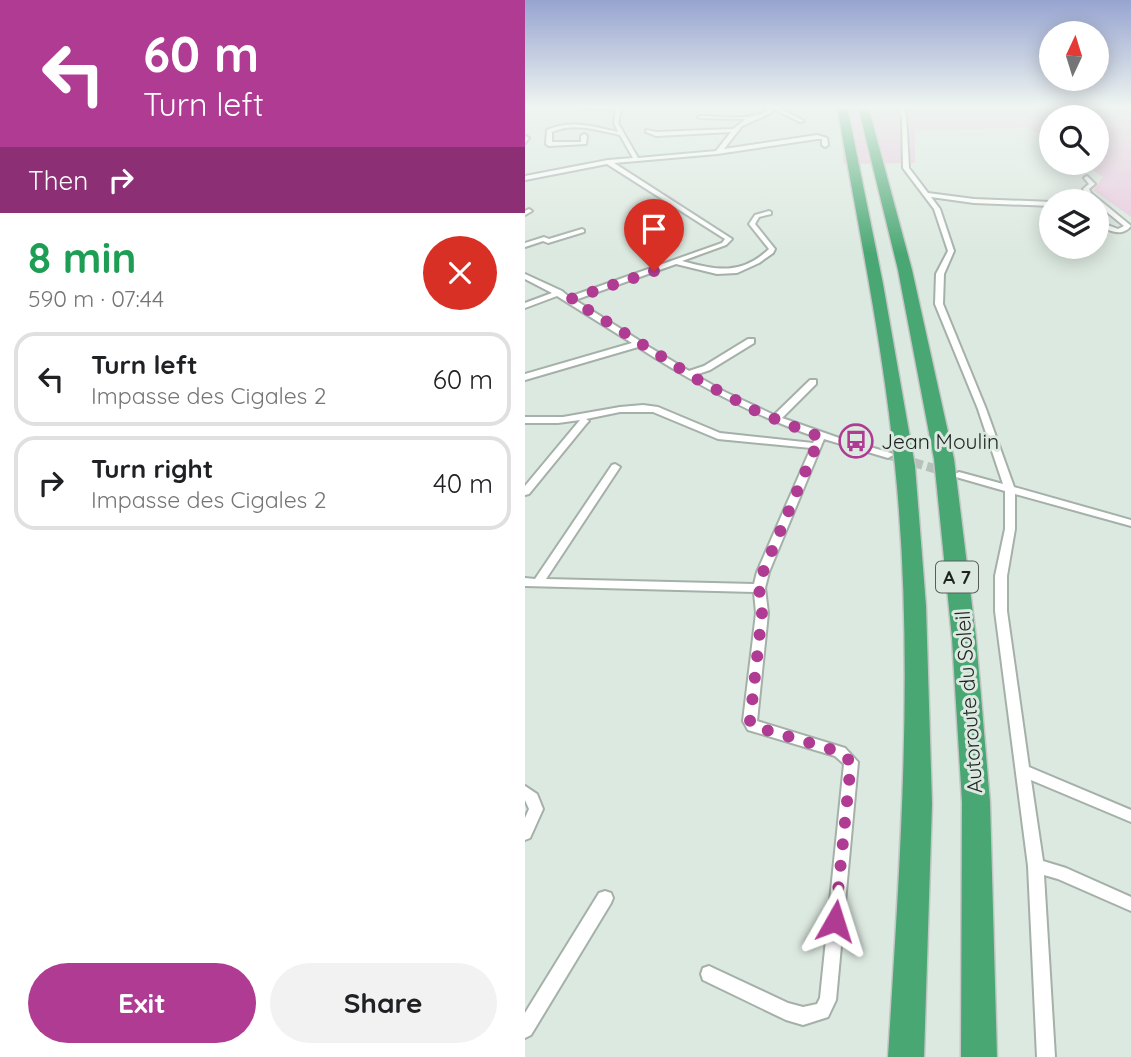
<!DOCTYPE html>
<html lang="en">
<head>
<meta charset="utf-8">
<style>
	body { margin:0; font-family:Quicksand,sans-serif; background:#f2f2f2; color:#202124; height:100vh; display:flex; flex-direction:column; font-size:26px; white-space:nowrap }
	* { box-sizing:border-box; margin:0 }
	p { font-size:23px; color:#757577 }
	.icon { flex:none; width:38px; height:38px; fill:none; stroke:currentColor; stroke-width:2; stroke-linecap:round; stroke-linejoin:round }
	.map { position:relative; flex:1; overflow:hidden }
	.sheet { display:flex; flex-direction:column; background:#fff; width:525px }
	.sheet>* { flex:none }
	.guide { background:#b03b93; color:#fff; overflow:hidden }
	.needle { width:46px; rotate:4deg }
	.buttons { position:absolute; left:514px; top:21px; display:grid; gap:14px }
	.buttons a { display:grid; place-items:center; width:70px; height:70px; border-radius:50%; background:#fff; box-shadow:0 4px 18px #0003; font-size:35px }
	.pin { position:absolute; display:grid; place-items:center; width:60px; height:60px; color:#fff; margin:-72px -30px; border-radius:50% 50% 50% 0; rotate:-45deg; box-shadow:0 0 7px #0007 }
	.pin .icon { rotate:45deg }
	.me { position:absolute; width:77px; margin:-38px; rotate:6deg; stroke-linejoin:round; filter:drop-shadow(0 0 5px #0008) }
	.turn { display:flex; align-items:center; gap:24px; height:147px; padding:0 28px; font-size:32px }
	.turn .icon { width:91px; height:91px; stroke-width:2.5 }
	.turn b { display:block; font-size:49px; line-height:60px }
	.then { display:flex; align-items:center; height:66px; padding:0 28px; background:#0003; gap:14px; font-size:26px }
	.round { display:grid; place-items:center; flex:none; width:74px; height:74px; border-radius:37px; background:#f2f2f2 }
	.headline { display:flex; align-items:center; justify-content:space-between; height:119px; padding:0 28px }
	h1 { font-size:42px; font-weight:700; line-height:52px; color:#1e9e55 }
	.cta { display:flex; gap:14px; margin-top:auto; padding:14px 28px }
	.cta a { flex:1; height:80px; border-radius:42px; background:#b03b93; color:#fff; font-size:28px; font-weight:700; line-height:80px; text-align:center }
	.cta a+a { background:#f2f2f2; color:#202124 }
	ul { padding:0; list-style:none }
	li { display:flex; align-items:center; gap:21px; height:94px; margin:0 14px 10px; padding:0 14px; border:4px solid #e0e0e0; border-radius:21px }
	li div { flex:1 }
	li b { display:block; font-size:26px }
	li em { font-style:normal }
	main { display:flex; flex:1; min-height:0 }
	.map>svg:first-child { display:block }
	.green { fill:#e9c8de }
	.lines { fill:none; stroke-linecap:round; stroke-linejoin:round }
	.minor-tunnel { stroke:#b6c1ba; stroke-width:9; stroke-dasharray:9 4.5; stroke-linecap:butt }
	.minor-casing { stroke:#a4b0a8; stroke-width:4 }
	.motorway-casing { stroke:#c4c6c5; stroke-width:3 }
	.minor { fill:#fff; fill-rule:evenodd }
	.motorway { fill:#49a773; fill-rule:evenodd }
	.minor-bridge-casing { stroke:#a4b0a8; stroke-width:7; stroke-linecap:butt }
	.minor-bridge { stroke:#fff; stroke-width:5 }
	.route { stroke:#b03b93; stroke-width:12; stroke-dasharray:0 21.6 }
	.labels { text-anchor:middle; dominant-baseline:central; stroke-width:6; stroke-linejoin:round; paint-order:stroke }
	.shield { fill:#dce9e0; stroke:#575e5a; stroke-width:2 }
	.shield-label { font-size:19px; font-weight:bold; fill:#1e2320 }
	.poi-label { font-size:21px; fill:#1e2320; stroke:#dce9e0; text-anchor:start }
	.street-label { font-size:21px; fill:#1e2320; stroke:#dce9e0 }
</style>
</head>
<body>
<main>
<section class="sheet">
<div class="guide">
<div class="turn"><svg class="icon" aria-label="left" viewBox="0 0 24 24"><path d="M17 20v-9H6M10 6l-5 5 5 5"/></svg><div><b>60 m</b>Turn left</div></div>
<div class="then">Then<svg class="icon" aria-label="right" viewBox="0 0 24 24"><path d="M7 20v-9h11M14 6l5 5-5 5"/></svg></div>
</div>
<div class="headline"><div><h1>8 min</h1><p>590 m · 07:44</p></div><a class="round" style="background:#d93025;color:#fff"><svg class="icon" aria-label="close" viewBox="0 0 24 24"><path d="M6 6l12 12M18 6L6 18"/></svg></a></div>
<ul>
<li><svg class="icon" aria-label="left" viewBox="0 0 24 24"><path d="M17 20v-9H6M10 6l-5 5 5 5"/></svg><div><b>Turn left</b><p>Impasse des Cigales 2</p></div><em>60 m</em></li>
<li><svg class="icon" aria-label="right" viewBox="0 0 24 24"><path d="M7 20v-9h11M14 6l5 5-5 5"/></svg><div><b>Turn right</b><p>Impasse des Cigales 2</p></div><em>40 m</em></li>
</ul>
<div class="cta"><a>Exit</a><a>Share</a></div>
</section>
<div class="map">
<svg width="606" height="1057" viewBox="0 0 606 1057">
	<rect width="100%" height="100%" fill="#dce9e0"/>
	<path class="green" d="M 313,106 L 606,106 L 606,217 L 568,190 L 578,177 L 557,163 L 572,163 L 572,117 L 527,117 L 527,143 L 504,128 L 390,130 L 390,163 L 319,164 Z"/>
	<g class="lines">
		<path class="minor-tunnel" d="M 363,455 L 421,472"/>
		<defs>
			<g id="minor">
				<path d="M 84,106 L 96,110 L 93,123 L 113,158 L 191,151 L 206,132 L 131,136 L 121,132 L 121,130 L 132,132 L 208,129 L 221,119 L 175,118 L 173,117 L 175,116 C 197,116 232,123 247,106 L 251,106 L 279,121 L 275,122 L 249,109 L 244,114 L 217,126 L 199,149 L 292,135 L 302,138 L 303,145 L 300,147 L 297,145 L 297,139 L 292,139 L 192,154 L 89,163 L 207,239 L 201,245 L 157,261 C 191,270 216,276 244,249 L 224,224 L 230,215 L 244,211 L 246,212 L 246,214 L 234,217 L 230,224 L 250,249 L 248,253 L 234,263 L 212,273 L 192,274 L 151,264 L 50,300 L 115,341 L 119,341 L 119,344 L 164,371 L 179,366 L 223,339 L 229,339 L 229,343 L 185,370 L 170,375 L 200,392 L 249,415 L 285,380 L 291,380 L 291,384 L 257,418 L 317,439 L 366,453 L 368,455 L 363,458 L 299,439 L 244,572 L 240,588 L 243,613 L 232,721 L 320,748 L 333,762 L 311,1000 L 303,1017 L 278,1025 L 261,1020 L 178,980 L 176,974 L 178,968 L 184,966 L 263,1003 L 278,1007 L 292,1004 L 295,998 L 319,764 L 310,756 L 223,730 L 218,721 L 231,613 L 229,592 L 0,586 L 0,578 L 10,579 L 87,465 L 90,464 L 95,467 L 21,579 L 229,584 L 232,572 L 286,448 L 193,439 L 128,412 L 95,412 L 61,419 L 64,421 L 62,423 L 4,494 L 0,495 L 0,486 L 55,420 L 33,423 L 0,423 L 0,417 L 38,417 L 95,407 L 118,405 L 133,407 L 195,433 L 288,443 L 291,437 C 227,415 169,383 113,347 L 0,380 L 0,374 L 107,343 L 32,296 L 0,308 L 0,303 L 27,293 L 0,279 L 0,274 L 37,291 L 44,297 L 197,243 L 200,239 L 82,164 L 0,180 L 0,176 L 83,160 L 108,158 L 95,135 C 73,130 48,122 27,132 L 27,142 L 56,142 L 56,136 L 59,134 L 62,136 L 61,144 L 24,146 L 21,144 L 22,130 C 46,119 69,127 93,132 L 89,123 L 91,111 L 80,107 L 61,109 L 59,108 L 69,106 Z"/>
				<path d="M 372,106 L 376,106 L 381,116 L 384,168 L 403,193 L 449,199 L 527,202 L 527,206 L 449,203 L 406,197 L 415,209 L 429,251 L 419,274 L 418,304 L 461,409 L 489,487 L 606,520 L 606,526 L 490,494 L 490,529 L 482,576 L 482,611 L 504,767 L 606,810 L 606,822 L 506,780 L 518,861 L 541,868 L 606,897 L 606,911 L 533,879 L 519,875 L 530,1057 L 512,1057 L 503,866 L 470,611 L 470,576 L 480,529 L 480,491 L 431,477 L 429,475 L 434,472 L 478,484 L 453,409 L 410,304 L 411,274 L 423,251 L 409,209 L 378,168 L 377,116 Z"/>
				<path d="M 1,136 L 4,138 L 0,143 L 0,137 Z"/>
				<path d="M 562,176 L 570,184 L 564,189 L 566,193 L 605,225 L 606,226 C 596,238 584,230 572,225 L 572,221 L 593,229 L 599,226 L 572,204 L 572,201 C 566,201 561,194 558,189 L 564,184 L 559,178 Z"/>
				<path d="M 4,209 L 7,211 L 0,215 L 0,211 Z"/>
				<path d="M 57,229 L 59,230 L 59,232 L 23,243 L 18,241 L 0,247 L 0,243 L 19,237 L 24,239 Z"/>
				<path d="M 0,786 L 12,794 L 18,809 L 5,838 L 0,840 L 0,818 L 4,809 L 0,800 Z"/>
				<path d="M 80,891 L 86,893 L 88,898 L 86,903 L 6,1035 L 0,1038 L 0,1013 L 74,893 Z"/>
			</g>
			<g id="motorway">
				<path d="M 312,106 L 322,106 L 358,284 L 390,466 L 401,606 L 407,804 L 399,1057 L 363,1057 C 375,861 390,662 370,466 C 358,345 333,225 312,106 Z"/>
				<path d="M 333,106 L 343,106 L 387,270 L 429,459 L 451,638 L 465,802 L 472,1057 L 436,1057 L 437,802 L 427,638 L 409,459 L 373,270 Z"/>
			</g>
		</defs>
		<use href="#minor" class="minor-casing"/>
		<use href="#motorway" class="motorway-casing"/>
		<use href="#minor" class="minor"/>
		<use href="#motorway" class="motorway"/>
		<defs>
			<path id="minor-bridge" d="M 308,106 L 369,108"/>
		</defs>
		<use href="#minor-bridge" class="minor-bridge-casing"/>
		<use href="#minor-bridge" class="minor-bridge"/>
	</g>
	<linearGradient id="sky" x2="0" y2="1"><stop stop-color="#97a4d0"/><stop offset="0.42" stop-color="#eff5f1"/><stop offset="1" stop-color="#eff5f1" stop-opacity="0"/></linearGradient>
	<rect width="606" height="254" fill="url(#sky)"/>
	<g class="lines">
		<path class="route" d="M 129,271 L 46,299 L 175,381 L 233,412 L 295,437 L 238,572 L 234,588 L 237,613 L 225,721 L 228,726 L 315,752 L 326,762 L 310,921"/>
	</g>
	<defs>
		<symbol id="bus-ring" viewBox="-11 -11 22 22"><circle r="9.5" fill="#dce9e0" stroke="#b03b93" stroke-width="1.5"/><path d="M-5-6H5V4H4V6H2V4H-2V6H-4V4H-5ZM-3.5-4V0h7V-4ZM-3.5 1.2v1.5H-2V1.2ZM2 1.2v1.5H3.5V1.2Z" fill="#b03b93"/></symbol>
	</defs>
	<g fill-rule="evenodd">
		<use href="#bus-ring" x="312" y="422" width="38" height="38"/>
	</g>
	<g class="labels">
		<rect class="shield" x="411" y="561.5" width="42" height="31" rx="5"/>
		<g class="shield-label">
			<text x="432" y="577">A 7</text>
		</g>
		<g class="poi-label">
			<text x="356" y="441">Jean Moulin</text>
		</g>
		<g class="street-label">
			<text transform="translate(443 702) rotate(-94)">Autoroute du Soleil</text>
		</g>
	</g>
</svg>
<div class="buttons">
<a><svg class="needle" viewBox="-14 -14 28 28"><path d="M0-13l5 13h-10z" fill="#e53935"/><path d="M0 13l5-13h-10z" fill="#757577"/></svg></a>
<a><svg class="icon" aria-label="search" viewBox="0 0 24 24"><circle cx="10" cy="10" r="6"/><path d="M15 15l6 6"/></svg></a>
<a><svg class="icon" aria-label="layers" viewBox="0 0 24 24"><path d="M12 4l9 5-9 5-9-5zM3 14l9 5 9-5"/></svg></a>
</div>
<div class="pin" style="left:129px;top:271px;background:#d93025"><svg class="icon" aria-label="arrive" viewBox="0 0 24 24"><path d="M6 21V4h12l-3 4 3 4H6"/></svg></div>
<svg class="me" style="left:310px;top:921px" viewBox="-20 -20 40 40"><path d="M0-17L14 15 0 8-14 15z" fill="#b03b93" stroke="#fff" stroke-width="4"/></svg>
</div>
</main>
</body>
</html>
